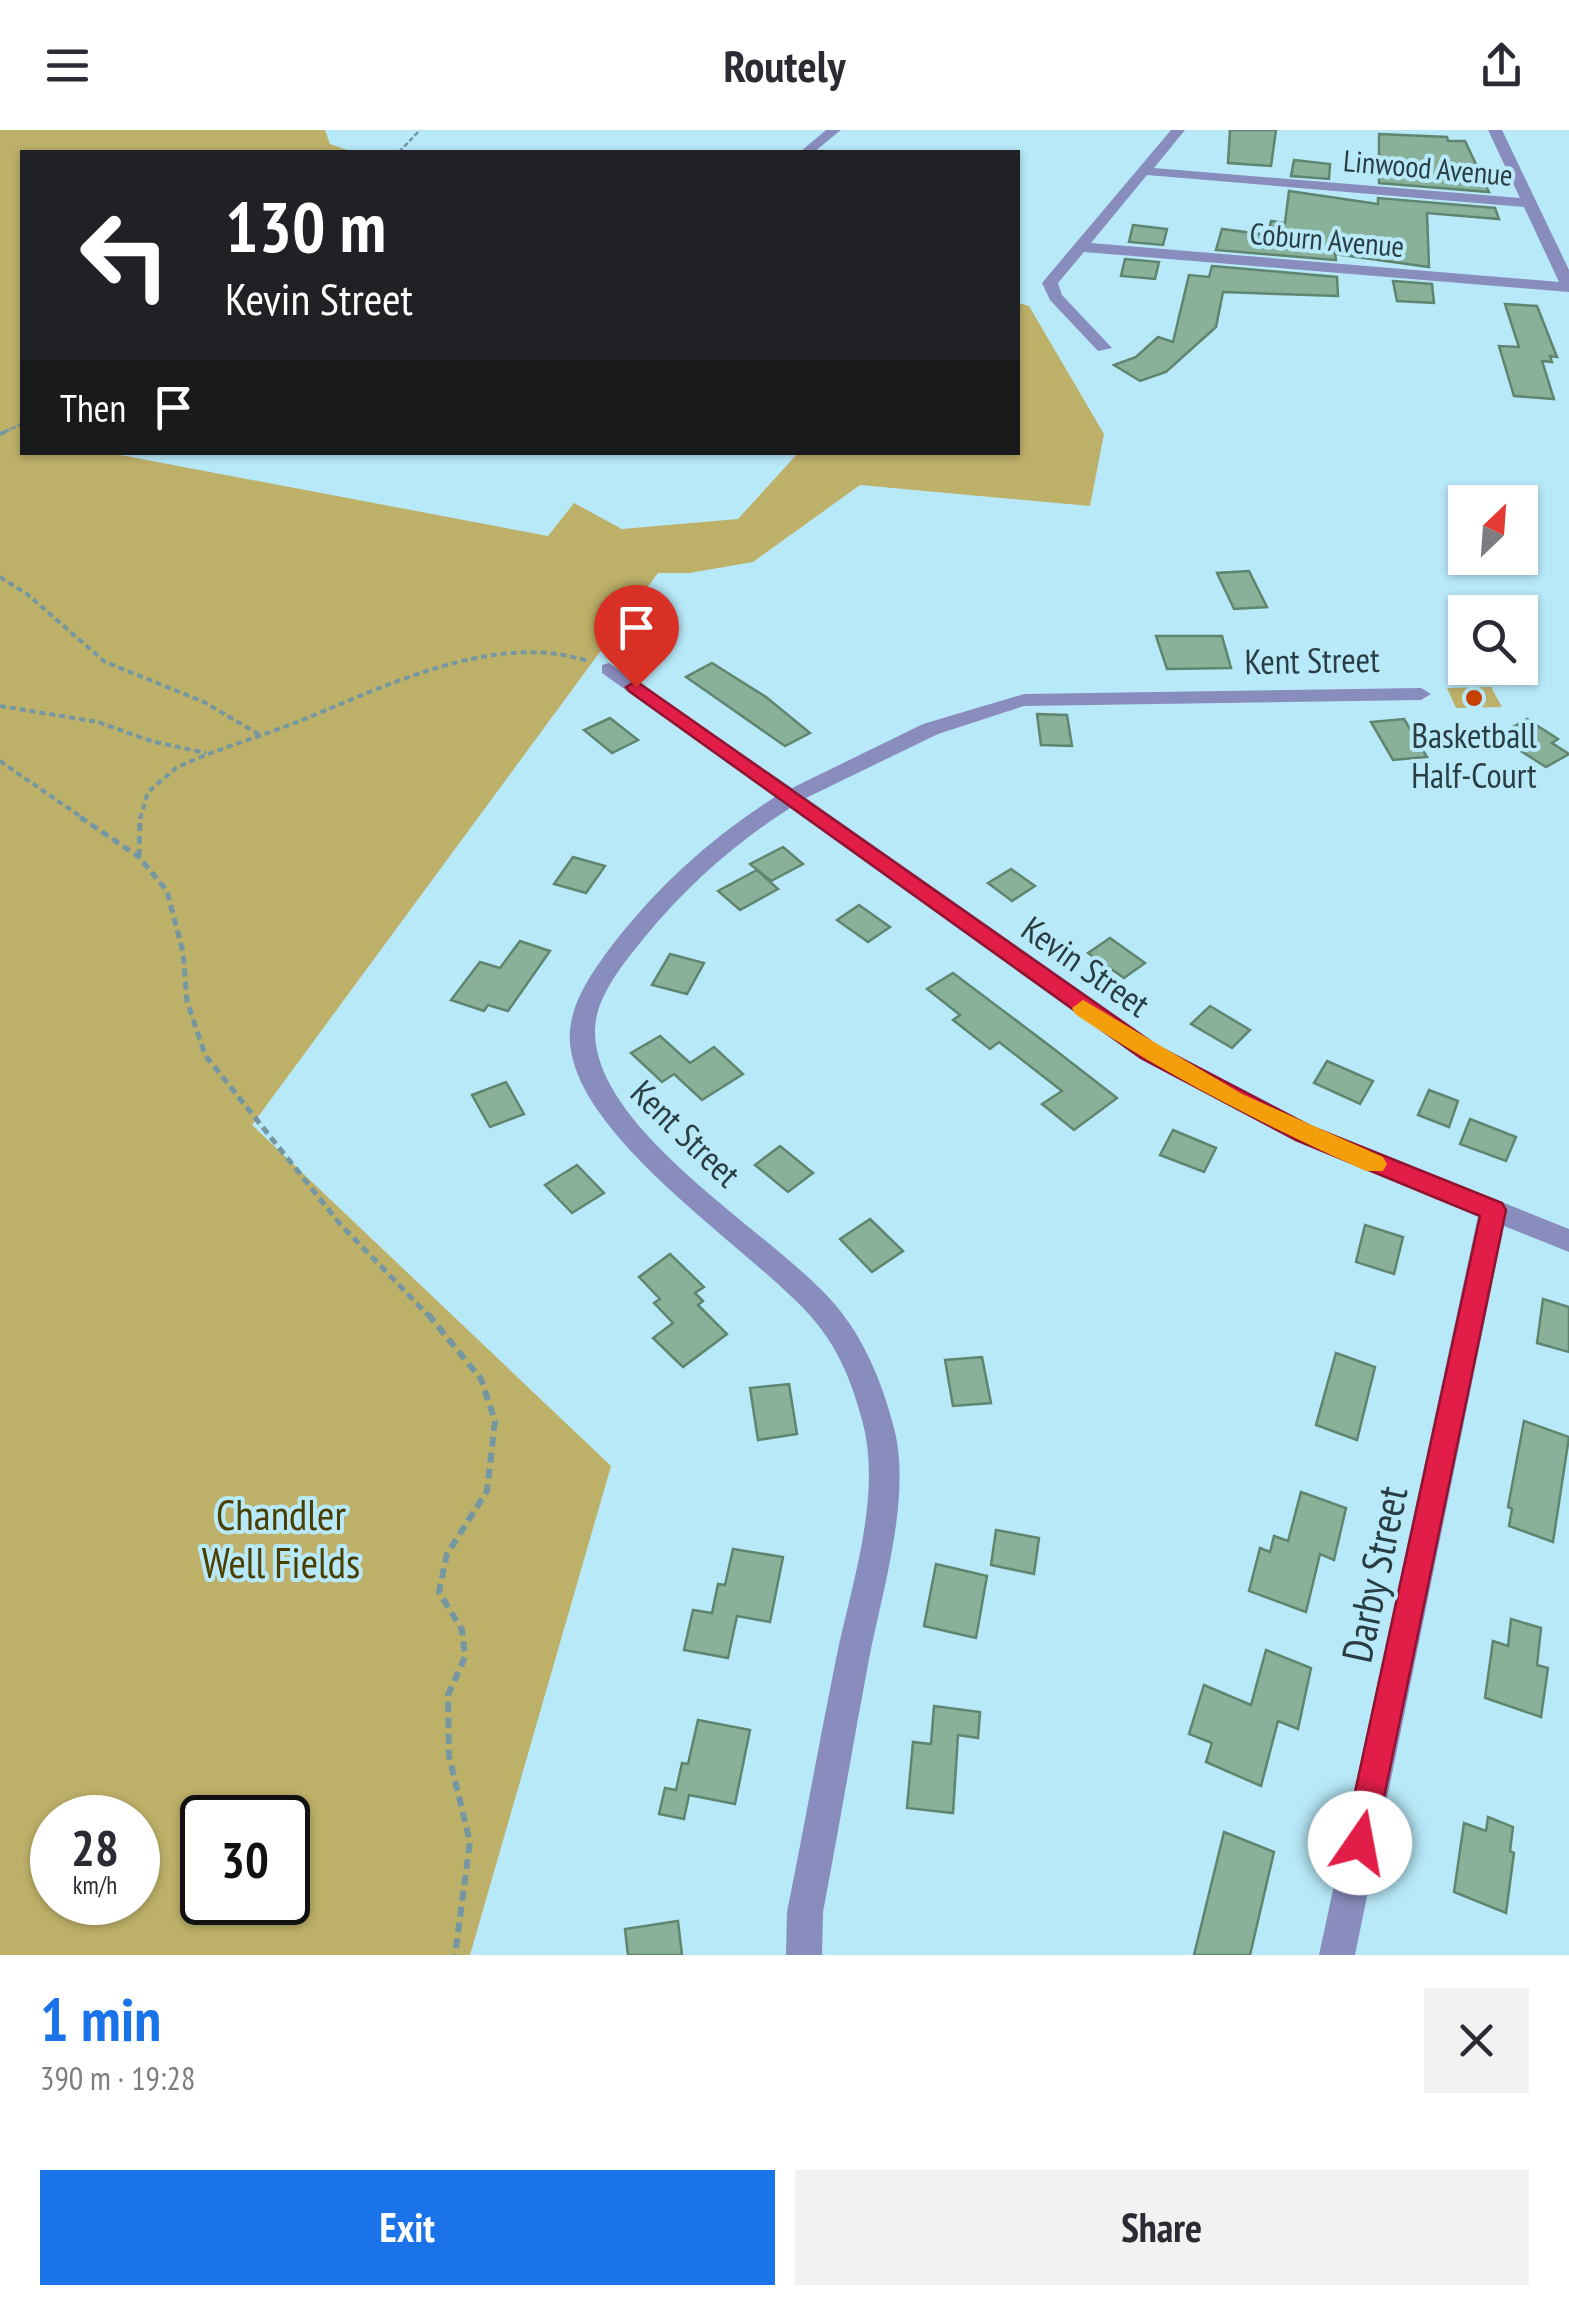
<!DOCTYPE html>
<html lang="en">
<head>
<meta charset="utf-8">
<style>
	body { margin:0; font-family:"PT Sans Narrow",sans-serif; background:#f2f2f3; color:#2b2b33; height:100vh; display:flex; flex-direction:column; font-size:38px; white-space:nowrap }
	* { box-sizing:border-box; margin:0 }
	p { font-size:32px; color:#7c7c81 }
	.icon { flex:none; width:55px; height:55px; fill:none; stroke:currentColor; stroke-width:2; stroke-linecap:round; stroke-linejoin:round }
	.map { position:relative; height:1825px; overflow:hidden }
	.details { display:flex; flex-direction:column; background:#fff; flex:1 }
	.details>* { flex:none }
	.banner { position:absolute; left:20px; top:20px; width:1000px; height:305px; border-radius:0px; box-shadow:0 2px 8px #0004; background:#202124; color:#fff; overflow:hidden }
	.needle { width:65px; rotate:25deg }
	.fabs { position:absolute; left:1448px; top:355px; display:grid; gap:20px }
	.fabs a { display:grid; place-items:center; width:90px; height:90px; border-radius:0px; background:#fff; box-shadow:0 2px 8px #0004; font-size:50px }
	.speed { position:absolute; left:30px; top:1665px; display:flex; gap:20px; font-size:50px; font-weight:700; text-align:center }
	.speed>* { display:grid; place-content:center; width:130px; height:130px; border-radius:50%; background:#fff; box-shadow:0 2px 8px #0004; line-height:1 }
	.speed small { font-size:25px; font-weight:400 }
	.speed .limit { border:5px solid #111; border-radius:15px; background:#fff; color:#111 }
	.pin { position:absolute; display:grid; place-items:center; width:85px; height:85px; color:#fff; margin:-102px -42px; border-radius:50% 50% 50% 0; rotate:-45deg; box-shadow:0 0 10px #0007 }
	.pin .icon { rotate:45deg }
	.me { position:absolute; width:110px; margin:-55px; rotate:12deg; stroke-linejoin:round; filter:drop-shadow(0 0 8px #0008) }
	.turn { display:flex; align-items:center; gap:35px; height:210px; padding:0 40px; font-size:45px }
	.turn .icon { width:130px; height:130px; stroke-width:2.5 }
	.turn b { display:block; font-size:70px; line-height:85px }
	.then { display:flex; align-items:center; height:95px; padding:0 40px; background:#0003; gap:20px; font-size:38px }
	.round { display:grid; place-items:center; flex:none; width:105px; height:105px; border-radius:0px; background:#f2f2f3 }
	.overview { display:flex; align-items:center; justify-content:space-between; height:170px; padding:0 40px }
	h1 { font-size:60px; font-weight:700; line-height:75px; color:#1a73e8 }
	.cta { display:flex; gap:20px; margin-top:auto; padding:20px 40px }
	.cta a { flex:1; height:115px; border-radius:0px; background:#1a73e8; color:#fff; font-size:40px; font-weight:700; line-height:115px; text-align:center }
	.cta a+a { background:#f2f2f3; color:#2b2b33 }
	header { display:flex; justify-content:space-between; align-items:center; height:130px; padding:0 40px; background:#fff; font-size:45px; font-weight:700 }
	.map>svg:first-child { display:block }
	.green { fill:#bdb069; fill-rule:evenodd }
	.building { fill:#89b19a; stroke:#5f856f; stroke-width:2.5 }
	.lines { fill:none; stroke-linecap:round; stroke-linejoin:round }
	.path-far3 { stroke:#7497a2; stroke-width:2.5; stroke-dasharray:5 2.5; stroke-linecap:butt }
	.path-far2 { stroke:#7497a2; stroke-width:4; stroke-dasharray:6 4; stroke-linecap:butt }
	.path-far1 { stroke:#7497a2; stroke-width:5; stroke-dasharray:8 5; stroke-linecap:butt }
	.path { stroke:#7497a2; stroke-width:6; stroke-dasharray:10 6; stroke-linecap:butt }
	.minor { fill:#888dbd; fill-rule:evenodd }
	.route { fill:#e11d48; stroke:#92132f; stroke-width:2.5 }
	.slow { fill:#f59e0b }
	.poi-dot { fill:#c74100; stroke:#b8e9f9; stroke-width:4 }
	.labels { text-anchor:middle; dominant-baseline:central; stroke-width:8; stroke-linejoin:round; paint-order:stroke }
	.far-street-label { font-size:30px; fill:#293d43; stroke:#b8e9f9 }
	.street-label { font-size:35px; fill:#293d43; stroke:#b8e9f9 }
	.poi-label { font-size:35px; fill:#293d43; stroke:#b8e9f9 }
	.near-park-label { font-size:42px; fill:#4a3f00; stroke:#b8e9f9 }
	.near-street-label { font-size:42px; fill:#293d43; stroke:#b8e9f9 }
</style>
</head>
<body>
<header><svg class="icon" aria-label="menu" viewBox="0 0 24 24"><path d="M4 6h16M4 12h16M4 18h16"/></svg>Routely<svg class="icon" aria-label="share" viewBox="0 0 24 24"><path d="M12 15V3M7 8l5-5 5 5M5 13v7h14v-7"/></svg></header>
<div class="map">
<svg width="1569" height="1825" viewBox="0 0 1569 1825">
	<rect width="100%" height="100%" fill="#b8e9f9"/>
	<g class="green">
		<path d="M 0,0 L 325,0 L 330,14 L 353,22 L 22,22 L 22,322 L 110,323 L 548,406 L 574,373 L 622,399 L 738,389 L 798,323 L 1018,322 L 1018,173 L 1029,176 L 1104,304 L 1090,376 L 860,355 L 753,432 L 689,443 L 658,443 L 252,995 L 611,1336 L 470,1825 L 0,1825 ZM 52,1688 L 138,1688 L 138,1772 L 52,1772 ZM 202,1688 L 288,1688 L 288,1772 L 202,1772 Z"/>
		<path d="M 1491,557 L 1502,577 L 1456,578 L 1447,558 Z"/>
	</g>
	<g class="building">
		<path d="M 1230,0 L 1276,0 L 1271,36 L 1228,33 Z"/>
		<path d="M 1379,4 L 1447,7 L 1448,11 L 1465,11 L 1489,62 L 1379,53 Z"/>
		<path d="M 1294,30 L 1330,34 L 1329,49 L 1291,46 Z"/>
		<path d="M 1289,61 L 1378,74 L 1378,68 L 1495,78 L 1499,89 L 1427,83 L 1429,137 L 1335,124 L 1336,130 L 1216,120 L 1222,99 L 1268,105 L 1271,91 L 1285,93 Z"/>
		<path d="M 1133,95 L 1167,99 L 1163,115 L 1129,112 Z"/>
		<path d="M 1125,129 L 1159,132 L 1155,149 L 1121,146 Z"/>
		<path d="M 1212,136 L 1337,147 L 1338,166 L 1223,162 L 1216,197 L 1166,242 L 1140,251 L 1114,235 L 1136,227 L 1158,207 L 1173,212 L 1189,145 L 1209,147 Z"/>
		<path d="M 1393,151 L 1432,154 L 1434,173 L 1397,171 Z"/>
		<path d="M 1505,174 L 1537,176 L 1557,227 L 1550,226 L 1552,232 L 1542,231 L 1554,269 L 1514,266 L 1499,216 L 1519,217 Z"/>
		<path d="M 1249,441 L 1267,477 L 1234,479 L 1217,443 Z"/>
		<path d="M 1156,506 L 1222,506 L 1231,538 L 1167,539 Z"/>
		<path d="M 712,533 L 766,567 L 810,603 L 785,616 L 686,547 Z"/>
		<path d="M 1037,584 L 1067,585 L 1072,616 L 1041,615 Z"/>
		<path d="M 610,588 L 638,610 L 612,623 L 584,600 Z"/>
		<path d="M 1404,589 L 1427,627 L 1393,630 L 1371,592 Z"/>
		<path d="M 1527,589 L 1558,609 L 1552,613 L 1569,624 L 1546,637 L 1497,606 Z"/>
		<path d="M 783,717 L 803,734 L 771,751 L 750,734 Z"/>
		<path d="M 573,727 L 605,736 L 586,763 L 554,754 Z"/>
		<path d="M 1011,739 L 1035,756 L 1012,771 L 988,753 Z"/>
		<path d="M 757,740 L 778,759 L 740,780 L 718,761 Z"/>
		<path d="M 859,775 L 890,797 L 868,812 L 837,790 Z"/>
		<path d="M 1110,808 L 1145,833 L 1124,848 L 1088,823 Z"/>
		<path d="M 520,811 L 550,821 L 508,881 L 488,875 L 484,881 L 451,870 L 480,832 L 500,838 Z"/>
		<path d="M 670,824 L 704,833 L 687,864 L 652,855 Z"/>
		<path d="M 953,843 L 1050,916 L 1117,968 L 1074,1000 L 1042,974 L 1062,961 L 999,912 L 990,919 L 953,890 L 960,885 L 927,859 Z"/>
		<path d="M 1210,876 L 1250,900 L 1232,918 L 1191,894 Z"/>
		<path d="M 660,906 L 690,933 L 714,917 L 743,944 L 702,970 L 674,944 L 662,952 L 631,923 Z"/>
		<path d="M 1327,931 L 1373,951 L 1360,974 L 1314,953 Z"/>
		<path d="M 506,952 L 524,984 L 490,997 L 472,965 Z"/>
		<path d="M 1429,960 L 1458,971 L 1449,997 L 1418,985 Z"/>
		<path d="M 1470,989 L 1516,1007 L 1506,1031 L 1460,1014 Z"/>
		<path d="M 1173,1000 L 1216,1018 L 1204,1042 L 1160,1025 Z"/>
		<path d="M 780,1016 L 813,1043 L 788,1062 L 755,1035 Z"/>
		<path d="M 577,1035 L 604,1063 L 572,1083 L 545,1055 Z"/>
		<path d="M 870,1089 L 903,1121 L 872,1142 L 840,1109 Z"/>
		<path d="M 1365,1095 L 1403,1107 L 1394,1144 L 1356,1132 Z"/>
		<path d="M 670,1124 L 704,1157 L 695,1163 L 703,1171 L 698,1175 L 727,1204 L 683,1237 L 653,1208 L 673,1193 L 654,1173 L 660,1169 L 639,1147 Z"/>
		<path d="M 1543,1169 L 1569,1177 L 1569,1222 L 1537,1213 Z"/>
		<path d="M 1336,1223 L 1375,1237 L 1357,1310 L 1316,1295 Z"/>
		<path d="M 982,1227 L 991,1273 L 953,1276 L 945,1230 Z"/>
		<path d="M 789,1254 L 797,1304 L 758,1310 L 750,1258 Z"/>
		<path d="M 1524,1291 L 1569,1307 L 1553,1412 L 1509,1396 L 1512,1379 L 1508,1377 Z"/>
		<path d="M 1301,1362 L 1346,1378 L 1334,1430 L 1320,1424 L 1306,1482 L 1249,1461 L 1260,1418 L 1270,1422 L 1274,1406 L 1288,1411 Z"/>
		<path d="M 996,1400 L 1039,1408 L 1034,1444 L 991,1435 Z"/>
		<path d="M 733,1419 L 783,1427 L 770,1492 L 737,1486 L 728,1528 L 684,1520 L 693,1480 L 712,1483 L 718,1454 L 725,1455 Z"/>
		<path d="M 936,1434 L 987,1446 L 976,1508 L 924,1496 Z"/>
		<path d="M 1511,1489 L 1541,1498 L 1537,1535 L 1548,1538 L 1541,1587 L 1485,1568 L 1493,1511 L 1508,1516 Z"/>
		<path d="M 1266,1520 L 1311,1538 L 1298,1599 L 1278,1591 L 1261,1656 L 1206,1632 L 1212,1613 L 1189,1604 L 1204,1555 L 1251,1575 Z"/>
		<path d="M 934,1576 L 980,1582 L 978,1608 L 958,1605 L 953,1683 L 907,1678 L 913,1612 L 931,1614 Z"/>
		<path d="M 698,1590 L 750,1600 L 735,1674 L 689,1665 L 684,1689 L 659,1684 L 665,1658 L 676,1660 L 682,1633 L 688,1634 Z"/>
		<path d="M 1488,1687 L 1513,1697 L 1510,1721 L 1514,1723 L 1506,1783 L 1454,1762 L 1464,1693 L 1486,1701 Z"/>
		<path d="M 1224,1702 L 1274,1722 L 1250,1825 L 1194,1825 Z"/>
		<path d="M 678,1791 L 682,1825 L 628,1825 L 625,1799 Z"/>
	</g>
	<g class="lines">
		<g class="path-far3">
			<path d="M 399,22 L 420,0"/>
			<path d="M 4,302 L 22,294"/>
		</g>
		<g class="path-far2">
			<path d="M 0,304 L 10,300"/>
			<path d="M 0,447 L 27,464 L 105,532 L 202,571 L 260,605"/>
			<path d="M 0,576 L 98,592 L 151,611 L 206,623"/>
			<path d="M 0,631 L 84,689"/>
			<path d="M 140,689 L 148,662 L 176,638 C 213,620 253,609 292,594 C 381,559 491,500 588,531"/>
		</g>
		<g class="path-far1">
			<path d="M 80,687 L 139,727 L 167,761 L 183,822 L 187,871 L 205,925 L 340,1094 L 430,1187"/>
			<path d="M 139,727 L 140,687"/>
		</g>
		<path class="path" d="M 428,1184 L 481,1249 L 495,1291 L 487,1361 L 447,1424 L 439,1462 L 462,1500 L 465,1527 L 448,1565 L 449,1626 L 470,1712 L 455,1825"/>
		<g class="minor">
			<path d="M 826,0 L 841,0 L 814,22 L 800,22 Z"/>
			<path d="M 1171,0 L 1185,0 L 1154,38 L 1520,68 L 1488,0 L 1502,0 L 1569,140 L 1569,162 L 1084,122 L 1058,153 L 1062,165 L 1112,218 L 1098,221 L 1050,170 L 1042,153 ZM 1147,45 L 1524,77 L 1559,152 L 1091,113 Z"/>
			<path d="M 609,533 L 792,658 L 923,594 L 1024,564 L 1421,558 L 1431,564 L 1421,570 L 1024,576 L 938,604 L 806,668 L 1158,915 L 1313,996 L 1569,1099 L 1569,1122 L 1504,1096 L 1355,1825 L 1319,1825 L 1478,1086 L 1295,1010 L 1140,929 L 790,678 C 734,714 687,756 644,808 C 624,833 596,866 595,899 C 592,999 770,1101 832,1171 C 864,1207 882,1252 894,1298 C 912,1366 882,1462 869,1529 C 853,1614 839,1698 823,1782 L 822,1825 L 786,1825 L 787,1782 C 804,1698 819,1613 836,1529 C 851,1455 883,1365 862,1290 C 852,1253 839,1219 813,1189 C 754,1119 552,995 571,893 C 576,864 596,837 613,814 C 659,755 712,707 775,667 L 602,543 L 602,535 Z"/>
		</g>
	</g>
	<path class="route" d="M 636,551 L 1157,916 L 1312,997 L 1502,1073 L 1506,1080 L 1372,1725 L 1360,1729 L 1349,1725 L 1344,1713 L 1480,1086 L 1296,1010 L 1141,928 L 629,561 L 626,557 Z"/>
	<path class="slow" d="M 1083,870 L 1242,964 L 1383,1027 L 1387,1034 L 1383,1041 L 1366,1041 C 1261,993 1172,949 1075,884 L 1072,878 Z"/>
	<circle class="poi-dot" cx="1474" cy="568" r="10"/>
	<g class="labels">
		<g class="far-street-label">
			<text transform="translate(1428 37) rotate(5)">Linwood Avenue</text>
			<text transform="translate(1327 109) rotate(5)">Coburn Avenue</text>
		</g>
		<g class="street-label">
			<text transform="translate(1312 530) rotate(-1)">Kent Street</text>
			<text transform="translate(1086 836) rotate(35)">Kevin Street</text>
			<text transform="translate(686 1003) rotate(44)">Kent Street</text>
		</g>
		<g class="poi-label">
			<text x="1474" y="605">Basketball<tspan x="1474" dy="40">Half-Court</tspan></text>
		</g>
		<g class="near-park-label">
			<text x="281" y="1384">Chandler<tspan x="281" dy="48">Well Fields</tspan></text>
		</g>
		<g class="near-street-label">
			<text transform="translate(1374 1444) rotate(-78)">Darby Street</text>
		</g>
	</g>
</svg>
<div class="fabs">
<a><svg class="needle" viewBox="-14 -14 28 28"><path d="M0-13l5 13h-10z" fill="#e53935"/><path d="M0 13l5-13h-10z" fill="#7c7c81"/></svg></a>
<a><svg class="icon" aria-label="search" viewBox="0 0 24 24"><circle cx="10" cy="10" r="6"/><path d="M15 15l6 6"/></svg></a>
</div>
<div class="speed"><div>28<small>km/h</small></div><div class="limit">30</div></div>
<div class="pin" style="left:636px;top:557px;background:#d93025"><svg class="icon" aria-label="arrive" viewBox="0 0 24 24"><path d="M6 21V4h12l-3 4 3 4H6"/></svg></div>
<svg class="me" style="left:1360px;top:1713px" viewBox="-20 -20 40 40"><circle r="19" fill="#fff"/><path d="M0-13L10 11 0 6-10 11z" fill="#e11d48"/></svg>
<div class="banner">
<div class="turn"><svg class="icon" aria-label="left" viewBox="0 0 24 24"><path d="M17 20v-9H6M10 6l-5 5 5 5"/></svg><div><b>130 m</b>Kevin Street</div></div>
<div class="then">Then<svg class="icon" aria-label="arrive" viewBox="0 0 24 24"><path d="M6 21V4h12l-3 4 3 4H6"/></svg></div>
</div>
</div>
<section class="details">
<div class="overview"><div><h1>1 min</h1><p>390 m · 19:28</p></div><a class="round"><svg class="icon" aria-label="close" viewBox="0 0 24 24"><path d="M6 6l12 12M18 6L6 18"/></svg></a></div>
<div class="cta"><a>Exit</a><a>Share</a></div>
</section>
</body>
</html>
